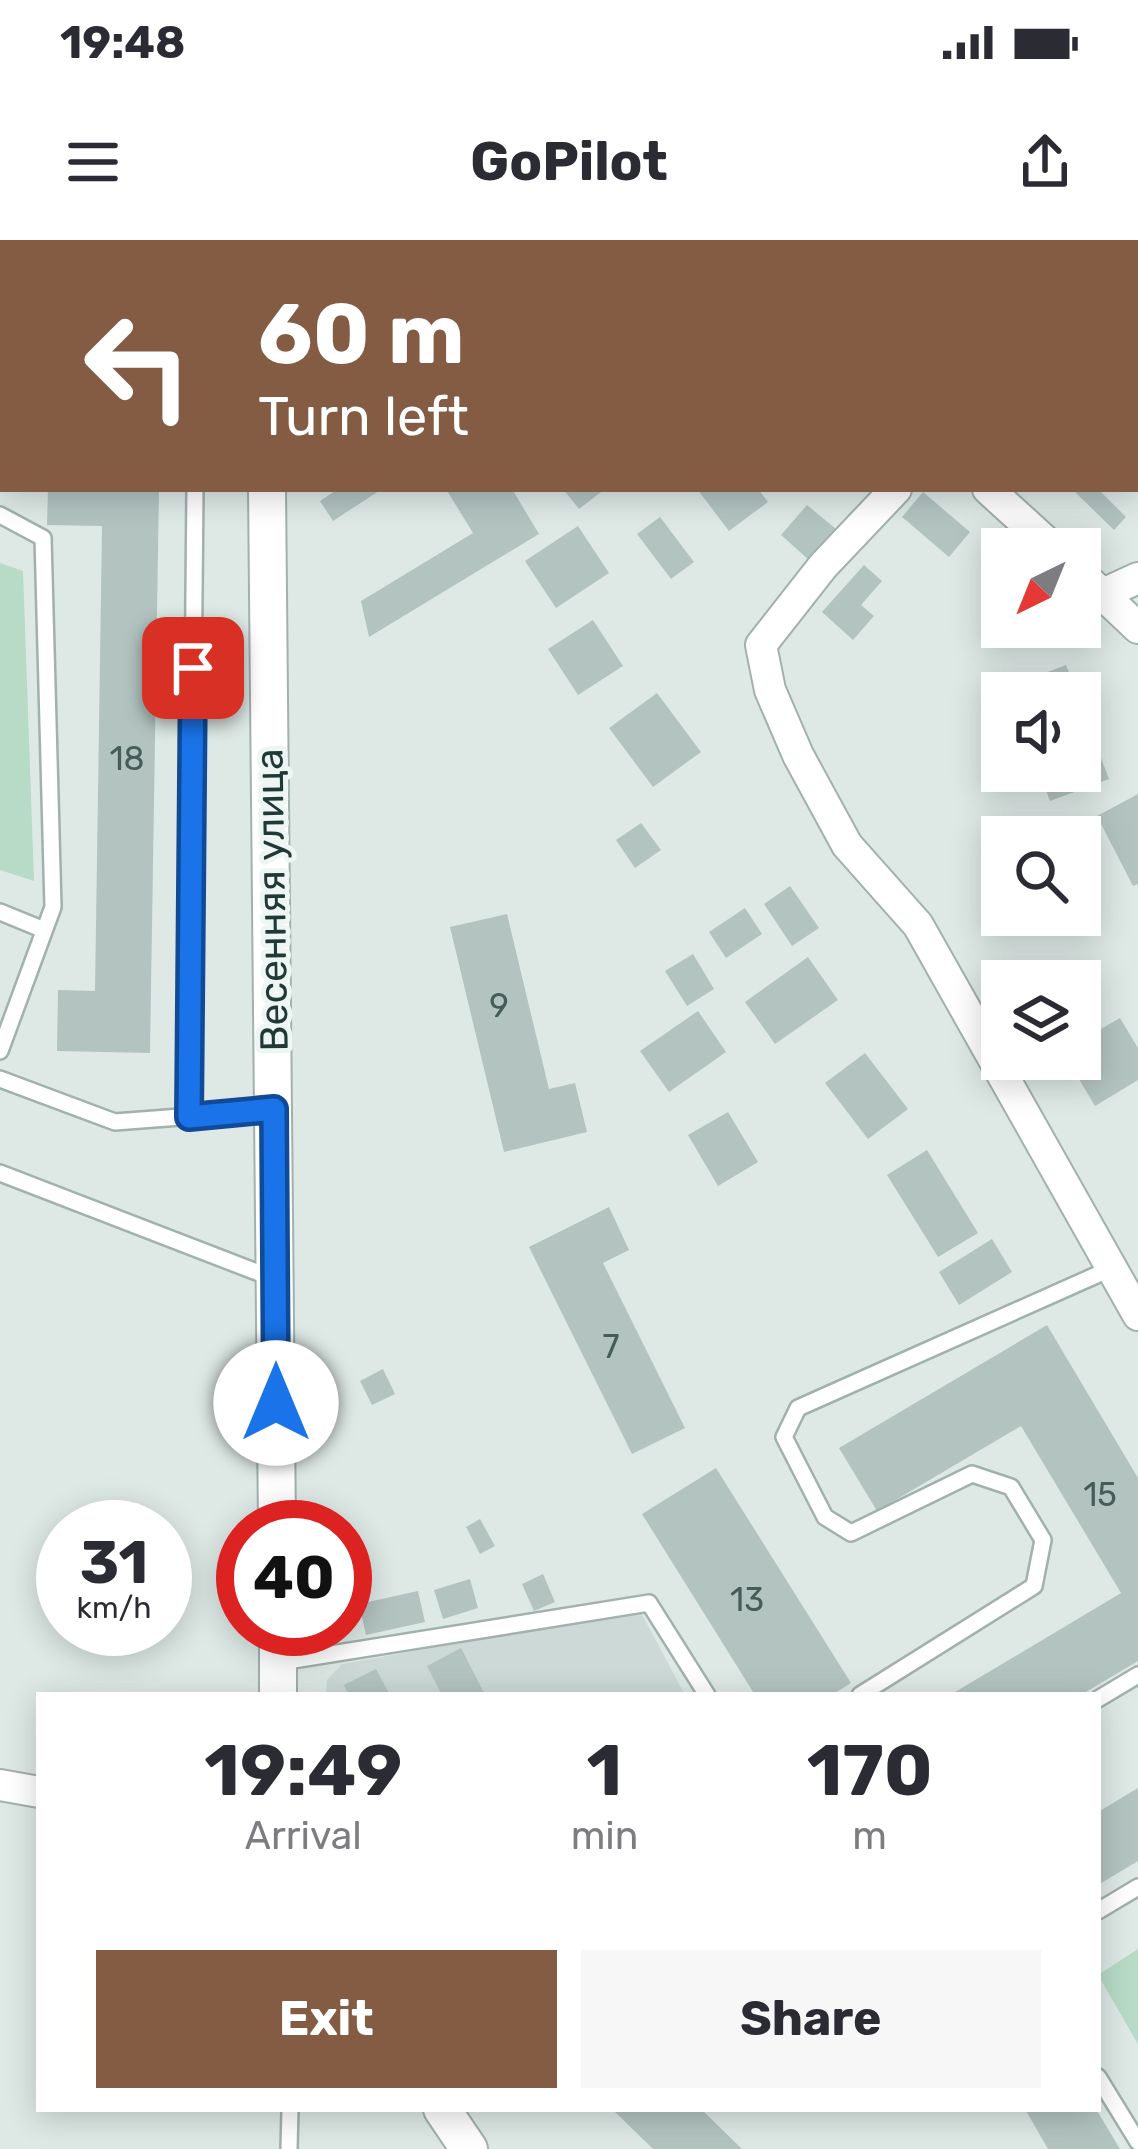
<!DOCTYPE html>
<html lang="en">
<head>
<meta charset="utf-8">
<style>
	body { margin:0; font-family:Rubik,sans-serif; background:#f7f7f7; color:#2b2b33; height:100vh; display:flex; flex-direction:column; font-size:45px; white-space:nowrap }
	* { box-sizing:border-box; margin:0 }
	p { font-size:39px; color:#7c7c81 }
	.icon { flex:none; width:66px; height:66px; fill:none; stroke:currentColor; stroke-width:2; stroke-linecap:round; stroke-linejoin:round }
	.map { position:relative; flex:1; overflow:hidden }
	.details { position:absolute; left:36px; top:1452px; width:1065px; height:420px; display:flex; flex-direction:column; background:#fff; border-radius:0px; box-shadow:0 6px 30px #0003 }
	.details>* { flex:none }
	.top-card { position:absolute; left:0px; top:0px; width:1140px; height:252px; box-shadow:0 6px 30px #0003; background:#835c43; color:#fff; overflow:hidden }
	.needle { width:78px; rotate:223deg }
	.controls { position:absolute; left:981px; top:288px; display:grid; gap:24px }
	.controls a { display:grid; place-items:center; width:120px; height:120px; border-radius:0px; background:#fff; box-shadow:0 6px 30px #0003; font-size:60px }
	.speed { position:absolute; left:36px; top:1260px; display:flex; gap:24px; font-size:60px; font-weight:700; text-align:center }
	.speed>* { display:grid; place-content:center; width:156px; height:156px; border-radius:50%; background:#fff; box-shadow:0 6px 30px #0003; line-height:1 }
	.speed small { font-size:30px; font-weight:400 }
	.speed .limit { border:18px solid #d22; background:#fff; color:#111 }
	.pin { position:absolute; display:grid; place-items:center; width:102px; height:102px; color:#fff; margin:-51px; border-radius:24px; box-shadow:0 6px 18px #0006 }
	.me { position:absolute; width:132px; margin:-66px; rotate:0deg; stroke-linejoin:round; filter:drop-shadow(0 0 9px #0008) }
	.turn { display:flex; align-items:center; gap:42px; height:252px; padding:0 60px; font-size:54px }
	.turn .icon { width:156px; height:156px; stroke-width:2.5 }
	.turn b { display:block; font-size:84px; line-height:102px }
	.eta { display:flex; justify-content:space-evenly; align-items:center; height:204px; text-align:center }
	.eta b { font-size:72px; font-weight:700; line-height:84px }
	.action { display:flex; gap:24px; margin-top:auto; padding:24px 60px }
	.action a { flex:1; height:138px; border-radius:0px; background:#835c43; color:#fff; font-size:48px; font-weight:700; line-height:138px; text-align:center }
	.action a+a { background:#f7f7f7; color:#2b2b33 }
	.status { display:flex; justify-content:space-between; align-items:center; height:84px; padding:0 60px; background:#fff; direction:ltr }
	.status svg { height:33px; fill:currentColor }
	header { display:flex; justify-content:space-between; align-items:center; height:156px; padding:0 60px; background:#fff; font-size:54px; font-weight:700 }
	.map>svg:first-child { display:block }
	.built { fill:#ccd9d6 }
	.green { fill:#b7dbc7 }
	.building { fill:#b3c4c0 }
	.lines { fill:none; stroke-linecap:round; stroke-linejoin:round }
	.service-casing { stroke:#a1b1ae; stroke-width:20 }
	.minor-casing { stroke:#a1b1ae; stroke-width:34 }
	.tertiary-casing { stroke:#a1b1ae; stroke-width:40 }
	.service { stroke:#fff; stroke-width:15 }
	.minor { stroke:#fff; stroke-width:30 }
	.tertiary { stroke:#fff; stroke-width:36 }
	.route-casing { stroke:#114b97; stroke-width:30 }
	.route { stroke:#1a73e8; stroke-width:21 }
	.labels { text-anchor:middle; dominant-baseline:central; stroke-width:10; stroke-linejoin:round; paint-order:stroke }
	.number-label { font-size:33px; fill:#455c59 }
	.street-label { font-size:39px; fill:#203937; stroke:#eef6f4 }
</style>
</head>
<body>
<div class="status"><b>19:48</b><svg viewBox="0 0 49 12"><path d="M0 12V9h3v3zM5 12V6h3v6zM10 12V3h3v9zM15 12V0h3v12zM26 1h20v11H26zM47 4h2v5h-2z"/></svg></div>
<header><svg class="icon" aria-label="menu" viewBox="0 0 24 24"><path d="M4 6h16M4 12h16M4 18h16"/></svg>GoPilot<svg class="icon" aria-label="share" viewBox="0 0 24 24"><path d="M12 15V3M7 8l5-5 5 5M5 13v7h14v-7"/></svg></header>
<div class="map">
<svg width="1138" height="1909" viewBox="0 0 1138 1909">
	<rect width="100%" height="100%" fill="#dee9e6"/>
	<path class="built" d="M 640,1371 L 685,1455 L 326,1455 L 327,1440 L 342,1424 Z"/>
	<g class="green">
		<path d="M 0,323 L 23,331 L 34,641 L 0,630 Z"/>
		<path d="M 1138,1709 L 1138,1804 L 1098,1735 Z"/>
	</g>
	<g class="building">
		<path d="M 48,249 L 159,249 L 150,813 L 57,811 L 58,750 L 95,751 L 102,286 L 47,285 Z"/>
		<path d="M 338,249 L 382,249 L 333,281 L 320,261 Z"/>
		<path d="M 446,249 L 512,249 L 539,294 L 369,397 L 361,361 L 473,293 Z"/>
		<path d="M 563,249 L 605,249 L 579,269 Z"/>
		<path d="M 697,249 L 758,249 L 768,262 L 729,291 Z"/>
		<path d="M 1078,249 L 1098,249 L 1126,277 L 1114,290 L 1075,252 Z"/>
		<path d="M 923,252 L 970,292 L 949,317 L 902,277 Z"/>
		<path d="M 807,265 L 836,289 L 809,320 L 781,295 Z"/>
		<path d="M 660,277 L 694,322 L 671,339 L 637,294 Z"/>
		<path d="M 578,286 L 609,333 L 556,368 L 525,321 Z"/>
		<path d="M 864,325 L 882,341 L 861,365 L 874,376 L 853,400 L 822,372 Z"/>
		<path d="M 593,380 L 623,426 L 578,455 L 548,409 Z"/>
		<path d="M 1066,425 L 1077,453 L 1010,453 L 1008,447 Z"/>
		<path d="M 657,453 L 701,512 L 653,547 L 609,488 Z"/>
		<path d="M 1080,463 L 1109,539 L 1050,561 L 1039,531 L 1080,531 Z"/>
		<path d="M 1138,554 L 1138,644 L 1133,646 L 1097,576 Z"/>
		<path d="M 641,583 L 661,610 L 635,628 L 616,600 Z"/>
		<path d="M 790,646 L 819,688 L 792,706 L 764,664 Z"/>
		<path d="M 745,668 L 762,694 L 726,718 L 709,692 Z"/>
		<path d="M 507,674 L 549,849 L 575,843 L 587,892 L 504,912 L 450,687 Z"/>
		<path d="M 693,714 L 714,749 L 687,766 L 665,731 Z"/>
		<path d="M 808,717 L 838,760 L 775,804 L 745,762 Z"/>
		<path d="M 698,771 L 726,812 L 669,852 L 640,811 Z"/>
		<path d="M 1120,778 L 1138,808 L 1138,840 L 1095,866 L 1067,819 L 1080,819 L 1080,801 Z"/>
		<path d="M 865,813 L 908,869 L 868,899 L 825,843 Z"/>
		<path d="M 728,872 L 758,922 L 718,946 L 688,895 Z"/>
		<path d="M 927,910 L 978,993 L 938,1017 L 887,935 Z"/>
		<path d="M 609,967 L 629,1010 L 603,1023 L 685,1188 L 632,1214 L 529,1007 Z"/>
		<path d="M 992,999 L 1012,1032 L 959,1065 L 939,1032 Z"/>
		<path d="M 1047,1085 L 1138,1238 L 1138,1421 L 1081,1455 L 950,1455 L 1121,1353 L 1021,1186 L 877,1271 L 839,1208 Z"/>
		<path d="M 383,1129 L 395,1154 L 372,1165 L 360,1141 Z"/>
		<path d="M 716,1228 L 851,1443 L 832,1455 L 755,1455 L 642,1274 Z"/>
		<path d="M 480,1279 L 495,1306 L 480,1314 L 466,1287 Z"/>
		<path d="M 543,1334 L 555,1362 L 534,1371 L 522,1344 Z"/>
		<path d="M 470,1339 L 478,1368 L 443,1379 L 434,1350 Z"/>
		<path d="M 418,1351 L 425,1382 L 366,1395 L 359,1364 Z"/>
		<path d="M 461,1408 L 485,1455 L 442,1455 L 427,1426 Z"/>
		<path d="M 376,1429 L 390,1455 L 349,1455 L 344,1445 Z"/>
		<path d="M 1138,1548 L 1138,1621 L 1098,1645 L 1098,1572 Z"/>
		<path d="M 612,1869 L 701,1869 L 742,1909 L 653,1909 Z"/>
		<path d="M 1025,1869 L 1096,1869 L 1120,1909 L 1048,1909 Z"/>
	</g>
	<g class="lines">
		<defs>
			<g id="service">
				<path d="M 977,0 L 978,3"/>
				<path d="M 1137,75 L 1138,75"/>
				<path d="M 0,124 L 3,125"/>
				<path d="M 0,275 L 43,298 L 53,667 L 0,811"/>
				<path d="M 0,672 L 44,690"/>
				<path d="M 0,839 L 115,882 L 271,870"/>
				<path d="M 189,877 L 195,249"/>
				<path d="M 0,933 L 272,1038"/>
				<path d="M 281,1422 L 649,1363 L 707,1455"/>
				<path d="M 860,1455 L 1034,1346 L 1043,1300 L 1011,1247 L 972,1234 L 851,1293 L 825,1277 L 784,1197 L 798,1168 L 1110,1029"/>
				<path d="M 1098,1459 L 1138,1435"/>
				<path d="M 1098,1671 L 1138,1647"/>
				<path d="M 1098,1837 L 1138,1902"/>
				<path d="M 289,1909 L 290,1869"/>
			</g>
			<g id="minor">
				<path d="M 720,0 L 723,3"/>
				<path d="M 896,249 L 823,326 L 761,405 L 770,450 L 798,515 L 847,605 L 918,685 L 1138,1075"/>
				<path d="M 988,249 L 1054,309"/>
				<path d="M 1080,333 L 1138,388"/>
				<path d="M 1103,354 L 1138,338"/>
				<path d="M 0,1545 L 39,1552"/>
			</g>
			<g id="tertiary">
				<path d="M 264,0 L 264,3"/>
				<path d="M 267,249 L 277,1287"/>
				<path d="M 278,1389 L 278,1455"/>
				<path d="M 442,1869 L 469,1909"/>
			</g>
		</defs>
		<use href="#service" class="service-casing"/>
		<use href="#minor" class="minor-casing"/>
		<use href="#tertiary" class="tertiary-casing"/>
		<use href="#service" class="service"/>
		<use href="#minor" class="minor"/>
		<use href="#tertiary" class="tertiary"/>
	</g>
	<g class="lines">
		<defs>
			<path id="route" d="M 193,428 L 189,877 L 274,869 L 276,1163"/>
		</defs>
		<use href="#route" class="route-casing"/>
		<use href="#route" class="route"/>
	</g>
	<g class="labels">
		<g class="number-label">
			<text x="127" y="518">18</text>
			<text x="499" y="765">9</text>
			<text x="611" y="1106">7</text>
			<text x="1100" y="1254">15</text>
			<text x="747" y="1359">13</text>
		</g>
		<g class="street-label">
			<text transform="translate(272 660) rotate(-91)">Весенняя улица</text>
		</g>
	</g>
</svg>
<div class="controls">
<a><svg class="needle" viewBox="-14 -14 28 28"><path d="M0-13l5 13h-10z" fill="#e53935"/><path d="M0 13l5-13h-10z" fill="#7c7c81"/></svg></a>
<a><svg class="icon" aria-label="sound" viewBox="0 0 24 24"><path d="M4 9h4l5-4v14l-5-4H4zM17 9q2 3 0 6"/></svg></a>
<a><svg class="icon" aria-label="search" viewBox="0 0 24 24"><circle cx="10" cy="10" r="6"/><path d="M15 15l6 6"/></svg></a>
<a><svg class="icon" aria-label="layers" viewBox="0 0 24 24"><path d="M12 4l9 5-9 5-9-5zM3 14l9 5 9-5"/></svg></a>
</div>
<div class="speed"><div>31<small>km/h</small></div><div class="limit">40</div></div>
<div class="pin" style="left:193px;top:428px;background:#d93025"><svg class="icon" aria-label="arrive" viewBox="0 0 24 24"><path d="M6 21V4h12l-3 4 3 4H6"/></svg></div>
<svg class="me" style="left:276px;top:1163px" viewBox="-20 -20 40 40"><circle r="19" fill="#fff"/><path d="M0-13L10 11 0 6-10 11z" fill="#1a73e8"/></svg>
<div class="top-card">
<div class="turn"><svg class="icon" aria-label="left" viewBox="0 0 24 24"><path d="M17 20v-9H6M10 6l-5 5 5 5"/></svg><div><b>60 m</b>Turn left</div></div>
</div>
<section class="details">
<div class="eta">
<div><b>19:49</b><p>Arrival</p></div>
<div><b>1</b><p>min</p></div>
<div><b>170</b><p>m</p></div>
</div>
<div class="action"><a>Exit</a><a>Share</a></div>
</section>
</div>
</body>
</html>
